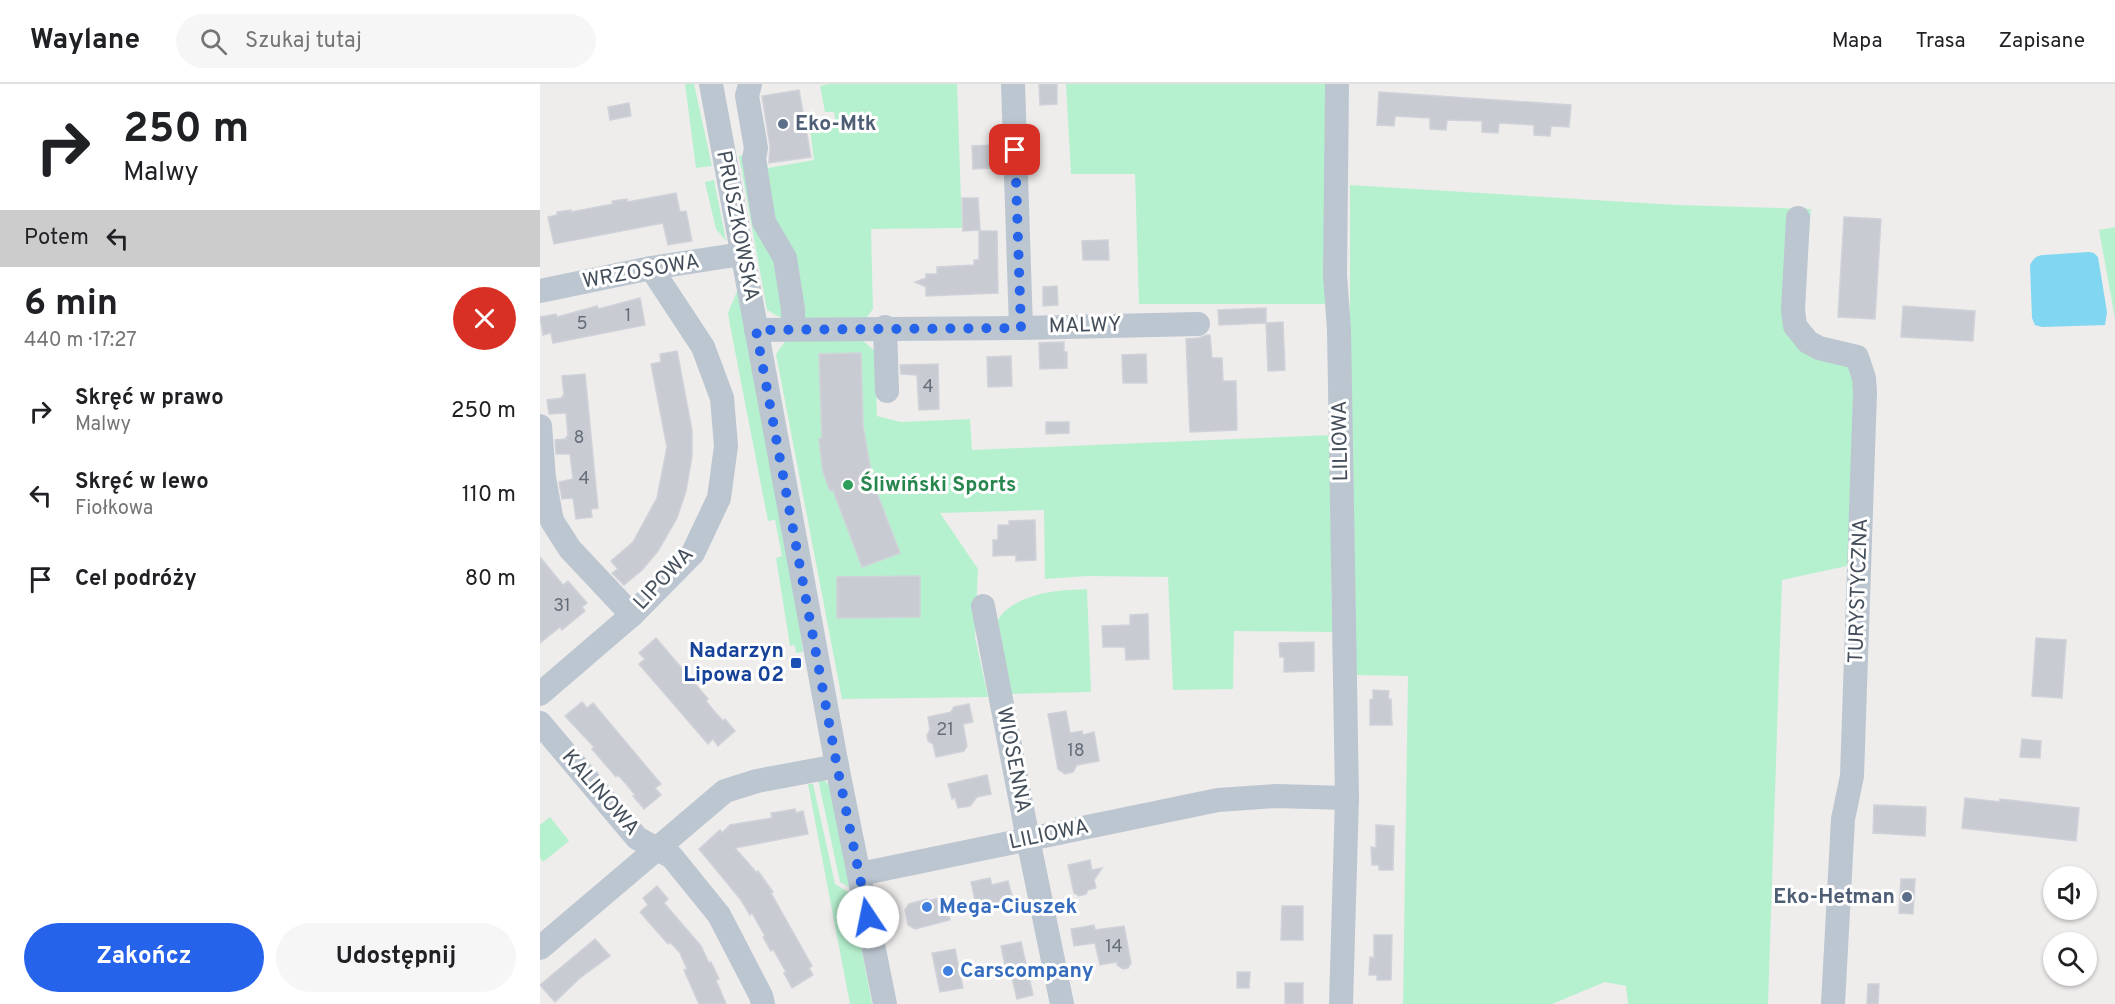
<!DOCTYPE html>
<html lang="pl">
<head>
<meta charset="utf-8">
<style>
	body { margin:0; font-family:Overpass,sans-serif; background:#f6f6f6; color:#202124; height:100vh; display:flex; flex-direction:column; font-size:22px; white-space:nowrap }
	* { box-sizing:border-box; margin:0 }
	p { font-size:20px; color:#757577 }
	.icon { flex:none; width:33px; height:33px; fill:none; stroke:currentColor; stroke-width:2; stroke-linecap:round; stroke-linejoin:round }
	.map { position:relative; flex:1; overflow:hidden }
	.details { display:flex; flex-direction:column; background:#fff; width:540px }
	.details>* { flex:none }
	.banner { background:#fff; color:#202124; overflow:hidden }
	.buttons { position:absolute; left:1503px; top:782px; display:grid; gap:12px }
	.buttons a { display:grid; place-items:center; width:54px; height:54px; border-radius:50%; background:#fff; box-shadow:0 2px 4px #0004; font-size:30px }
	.pin { position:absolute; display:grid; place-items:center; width:51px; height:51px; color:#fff; margin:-26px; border-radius:12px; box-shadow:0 3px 9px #0006 }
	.me { position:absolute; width:66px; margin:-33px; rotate:349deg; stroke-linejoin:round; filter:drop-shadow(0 0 4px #0008) }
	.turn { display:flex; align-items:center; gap:21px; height:126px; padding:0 24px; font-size:27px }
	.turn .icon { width:78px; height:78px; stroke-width:2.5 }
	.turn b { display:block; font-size:42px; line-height:51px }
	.then { display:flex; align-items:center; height:57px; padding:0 24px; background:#0003; gap:12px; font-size:22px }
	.round { display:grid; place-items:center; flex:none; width:63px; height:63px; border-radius:32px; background:#f6f6f6 }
	.overview { display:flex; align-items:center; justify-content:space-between; height:102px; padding:0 24px }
	h1 { font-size:36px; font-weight:700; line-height:45px }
	.cta { display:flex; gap:12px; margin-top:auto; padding:12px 24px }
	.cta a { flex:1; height:69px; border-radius:36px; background:#2563eb; color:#fff; font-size:24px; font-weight:700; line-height:69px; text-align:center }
	.cta a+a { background:#f6f6f6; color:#202124 }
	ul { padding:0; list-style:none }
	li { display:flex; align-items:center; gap:18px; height:84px; padding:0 24px }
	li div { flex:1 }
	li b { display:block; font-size:22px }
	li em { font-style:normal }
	header { display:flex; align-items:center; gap:36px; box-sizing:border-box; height:84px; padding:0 30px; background:#fff; border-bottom:2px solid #e0e0e0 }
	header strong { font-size:28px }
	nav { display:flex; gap:33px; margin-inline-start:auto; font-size:21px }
	.search { width:420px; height:54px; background:#f6f6f6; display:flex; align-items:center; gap:15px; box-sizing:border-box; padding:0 21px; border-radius:33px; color:#757577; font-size:22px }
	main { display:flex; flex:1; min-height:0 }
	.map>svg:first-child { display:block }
	.green { fill:#b6f1cf }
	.water { fill:#81d6f1 }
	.building { fill:#c9cbd2; stroke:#d0d2d9; stroke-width:1.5 }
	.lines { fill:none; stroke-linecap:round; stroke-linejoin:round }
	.minor { stroke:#bcc6d0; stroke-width:24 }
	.route { stroke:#2563eb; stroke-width:10; stroke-dasharray:0 18 }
	.service-dot { fill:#5c6f8a; stroke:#fff; stroke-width:2 }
	.leisure-dot { fill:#2e9e5b; stroke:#fff; stroke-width:2 }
	.transit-dot { fill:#1a4fb4; stroke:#fff; stroke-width:2 }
	.shop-dot { fill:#3f7fe0; stroke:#fff; stroke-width:2 }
	.labels { text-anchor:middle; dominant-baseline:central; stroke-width:6; stroke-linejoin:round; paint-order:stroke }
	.number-label { font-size:18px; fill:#656e79 }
	.service-label { font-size:21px; font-weight:bold; fill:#4e5e75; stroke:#fff; text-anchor:start }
	.street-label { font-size:21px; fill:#444f5b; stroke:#fff }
	.leisure-label { font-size:21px; font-weight:bold; fill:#27864d; stroke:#fff; text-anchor:start }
	.transit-label { font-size:21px; font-weight:bold; fill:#164399; stroke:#fff; text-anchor:end }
	.shop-label { font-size:21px; font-weight:bold; fill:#366cbe; stroke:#fff; text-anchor:start }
</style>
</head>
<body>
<header>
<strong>Waylane</strong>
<div class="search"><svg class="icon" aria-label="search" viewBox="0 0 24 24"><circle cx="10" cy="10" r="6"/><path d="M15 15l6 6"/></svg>Szukaj tutaj</div>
<nav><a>Mapa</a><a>Trasa</a><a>Zapisane</a></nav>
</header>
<main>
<section class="details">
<div class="banner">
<div class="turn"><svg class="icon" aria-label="right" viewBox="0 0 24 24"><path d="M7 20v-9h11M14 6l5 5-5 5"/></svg><div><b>250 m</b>Malwy</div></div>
<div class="then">Potem<svg class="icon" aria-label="left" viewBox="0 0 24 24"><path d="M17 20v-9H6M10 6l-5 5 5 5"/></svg></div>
</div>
<div class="overview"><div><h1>6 min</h1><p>440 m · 17:27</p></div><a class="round" style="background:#d93025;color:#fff"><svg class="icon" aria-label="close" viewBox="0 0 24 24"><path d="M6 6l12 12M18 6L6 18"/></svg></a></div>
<ul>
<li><svg class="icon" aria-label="right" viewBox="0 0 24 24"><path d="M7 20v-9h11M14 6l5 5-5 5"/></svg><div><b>Skręć w prawo</b><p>Malwy</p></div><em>250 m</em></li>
<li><svg class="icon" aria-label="left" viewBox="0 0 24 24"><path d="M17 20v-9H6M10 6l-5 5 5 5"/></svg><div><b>Skręć w lewo</b><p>Fiołkowa</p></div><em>110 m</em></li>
<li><svg class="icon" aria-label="arrive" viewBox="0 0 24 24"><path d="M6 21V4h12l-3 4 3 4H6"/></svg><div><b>Cel podróży</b></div><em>80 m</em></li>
</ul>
<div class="cta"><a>Zakończ</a><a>Udostępnij</a></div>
</section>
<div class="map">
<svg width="1575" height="920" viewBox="0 0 1575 920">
	<rect width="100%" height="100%" fill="#efecec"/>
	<g class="green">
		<path d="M 145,0 L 154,0 L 172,82 L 156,84 Z"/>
		<path d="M 288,0 L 417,0 L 422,144 L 331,145 L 333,225 L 326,234 L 262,235 L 233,144 L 224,68 L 228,84 L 274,76 L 270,44 L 296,39 L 294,28 L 285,28 L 280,2 Z"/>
		<path d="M 526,0 L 787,0 L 789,220 L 599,220 L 595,90 L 531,90 Z"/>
		<path d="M 207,71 L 233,164 L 243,235 L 227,226 L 199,72 Z"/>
		<path d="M 174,96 L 186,157 L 176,145 L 165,98 Z"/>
		<path d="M 810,101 L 1137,121 L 1271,125 L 1260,250 L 1312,276 L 1323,345 L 1316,480 L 1242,496 L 1228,920 L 1088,920 L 1086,902 L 1065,898 L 1012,920 L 863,920 L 868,592 L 816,591 L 810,244 Z"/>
		<path d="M 1575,143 L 1575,234 L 1559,146 Z"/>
		<path d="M 200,200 L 250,467 L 263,568 L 256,569 L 255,561 L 250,562 L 236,474 L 242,472 L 235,436 L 228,437 L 189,236 L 188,229 Z"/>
		<path d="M 246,256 L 322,256 L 335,267 L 337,332 L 361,338 L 430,335 L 432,366 L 790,351 L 792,548 L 694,547 L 693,605 L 633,606 L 628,493 L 547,492 L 505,495 L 504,426 L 400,429 L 438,485 L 435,553 L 448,613 L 302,615 L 236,270 Z"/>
		<path d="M 547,505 L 551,608 L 470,610 L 454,541 C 458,536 461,530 466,526 C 489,508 519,506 547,505 Z"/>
		<path d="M 278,695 L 283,695 L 291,703 L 314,806 L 300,798 Z"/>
		<path d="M 268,700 L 273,700 L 295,800 L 311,810 L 332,920 L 310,920 Z"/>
		<path d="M 10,733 L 29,757 L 3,778 L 0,774 L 0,741 Z"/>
	</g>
	<path class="water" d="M 1549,168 L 1554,169 L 1558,173 L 1567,228 L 1565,241 L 1502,243 L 1495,241 L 1492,234 L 1490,181 C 1494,174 1496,172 1503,171 Z"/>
	<g class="building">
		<path d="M 499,0 L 517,0 L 517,20 L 500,21 Z"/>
		<path d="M 259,6 L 271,73 L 229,79 L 230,62 L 222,12 Z"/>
		<path d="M 839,8 L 1031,21 L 1029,43 L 1011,42 L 1010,52 L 994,51 L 994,41 L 959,39 L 958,49 L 942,48 L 942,37 L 907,36 L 906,46 L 890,45 L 890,34 L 855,32 L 854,42 L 837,41 Z"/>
		<path d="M 89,19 L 91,32 L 70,36 L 68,23 Z"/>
		<path d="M 453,61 L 454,84 L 433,85 L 432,62 Z"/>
		<path d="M 136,109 L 140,128 L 146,127 L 152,157 L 128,161 L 123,139 L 14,160 L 8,133 L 17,131 L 17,128 L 31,126 L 31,128 L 73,120 L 72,117 L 87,115 L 87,118 Z"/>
		<path d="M 422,114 L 438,114 L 440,146 L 423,147 Z"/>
		<path d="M 1304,133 L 1341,135 L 1335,235 L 1298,233 Z"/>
		<path d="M 439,147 L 457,147 L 458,209 L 386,212 L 386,203 L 375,198 L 386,194 L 386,190 L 397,190 L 397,183 L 434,181 L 434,176 L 439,176 Z"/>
		<path d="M 568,156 L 569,176 L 543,176 L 542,157 Z"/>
		<path d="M 517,202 L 518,221 L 503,222 L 503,203 Z"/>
		<path d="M 100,214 L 105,241 L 13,259 L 11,249 L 3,251 L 0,233 L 16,230 L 17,233 L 57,222 L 58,225 L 70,222 Z"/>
		<path d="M 1363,222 L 1435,227 L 1433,257 L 1361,253 Z"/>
		<path d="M 726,224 L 726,239 L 679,241 L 678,226 Z"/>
		<path d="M 743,238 L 745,286 L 728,287 L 726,239 Z"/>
		<path d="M 667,251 L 670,251 L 672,274 L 682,274 L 683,297 L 696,297 L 697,346 L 650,348 L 646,255 L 659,254 Z"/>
		<path d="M 524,258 L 524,268 L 527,268 L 527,284 L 500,285 L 499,259 Z"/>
		<path d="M 137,267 L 152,346 L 152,372 L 146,407 L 137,434 L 118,467 L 102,486 L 84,501 L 72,489 L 78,485 L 71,477 L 93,458 L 117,414 L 127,363 L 111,280 L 121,278 L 120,270 Z"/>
		<path d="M 321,269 L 323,342 L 333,399 L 360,469 L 322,483 L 293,406 L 290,407 L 283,388 L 279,355 L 282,354 L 279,270 Z"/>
		<path d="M 606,270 L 607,299 L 583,299 L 582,271 Z"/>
		<path d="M 471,272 L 472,302 L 448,303 L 447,273 Z"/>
		<path d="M 398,280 L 399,325 L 379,326 L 377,291 L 361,290 L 360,281 Z"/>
		<path d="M 45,290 L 58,424 L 51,425 L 52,433 L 36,435 L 33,414 L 22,415 L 19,398 L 33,395 L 30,370 L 16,370 L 15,356 L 26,355 L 26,353 L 28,352 L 26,329 L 9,330 L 7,316 L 22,314 L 22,312 L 24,312 L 22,292 Z"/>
		<path d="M 506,338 L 529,338 L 529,349 L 506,350 Z"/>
		<path d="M 495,436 L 496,476 L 476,477 L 476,471 L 453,472 L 453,456 L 458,456 L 458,441 L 469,441 L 469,437 Z"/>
		<path d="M 0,473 L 23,501 L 28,497 L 47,519 L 42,523 L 45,527 L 22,546 L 20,543 L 0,559 Z"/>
		<path d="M 380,492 L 380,533 L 297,534 L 297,493 Z"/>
		<path d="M 608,530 L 609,575 L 586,576 L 585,563 L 563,563 L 562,542 L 590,541 L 590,531 Z"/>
		<path d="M 116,554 L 168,615 L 166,617 L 174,627 L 183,637 L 185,635 L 195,647 L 178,662 L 173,655 L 168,660 L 99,580 L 105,575 L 99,569 Z"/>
		<path d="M 1496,554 L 1526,556 L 1522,614 L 1492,612 Z"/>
		<path d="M 774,558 L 774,587 L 744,588 L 744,573 L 740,573 L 739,559 Z"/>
		<path d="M 833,606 L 849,607 L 848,615 L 851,615 L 852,641 L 830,641 L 830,616 L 833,615 Z"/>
		<path d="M 42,618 L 47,624 L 53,619 L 121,700 L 115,704 L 121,711 L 104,725 L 93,712 L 95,711 L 87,701 L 78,691 L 76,693 L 52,665 L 54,663 L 25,632 Z"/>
		<path d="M 429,620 L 433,638 L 423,640 L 427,662 L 424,667 L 396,673 L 393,660 L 388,657 L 387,651 L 390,646 L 388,633 L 411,628 L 414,623 Z"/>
		<path d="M 526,627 L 530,649 L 542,647 L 543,651 L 554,648 L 559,677 L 537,681 L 533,688 L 525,690 L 518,685 L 508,630 Z"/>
		<path d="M 1482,655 L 1501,657 L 1500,674 L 1480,673 Z"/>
		<path d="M 447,691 L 451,710 L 437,713 L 430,722 L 418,724 L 415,714 L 412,715 L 408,700 Z"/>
		<path d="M 1425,714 L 1460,718 L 1460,715 L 1539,724 L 1536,757 L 1422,744 Z"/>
		<path d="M 1334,721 L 1386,723 L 1385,752 L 1333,749 Z"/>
		<path d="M 255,725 L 256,729 L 263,727 L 268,750 L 195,764 L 217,789 L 218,787 L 233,808 L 231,809 L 272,882 L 269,884 L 273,891 L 252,904 L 244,889 L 246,888 L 233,865 L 231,867 L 223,853 L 225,852 L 212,829 L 210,831 L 201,816 L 159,765 L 180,746 L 182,749 L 190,741 L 232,734 L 231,729 Z"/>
		<path d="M 836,741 L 854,742 L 853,786 L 839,786 L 839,781 L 832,781 L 831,763 L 836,764 Z"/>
		<path d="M 550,776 L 552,786 L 562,784 L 554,796 L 556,804 L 548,806 L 546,810 L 539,812 L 534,809 L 528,781 Z"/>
		<path d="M 450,794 L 452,801 L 468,797 L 472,812 L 463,814 L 464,819 L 447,823 L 446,818 L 436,820 L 431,798 Z"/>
		<path d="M 1361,795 L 1375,795 L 1373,830 L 1359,829 Z"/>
		<path d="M 117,802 L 128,815 L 124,819 L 161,862 L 169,879 L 171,878 L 179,895 L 176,896 L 186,920 L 159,920 L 144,886 L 147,885 L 140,869 L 130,858 L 128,860 L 100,828 L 108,821 L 103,814 Z"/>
		<path d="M 405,813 L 410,836 L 375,845 L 368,841 L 365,826 L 369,820 L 387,815 L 387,817 Z"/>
		<path d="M 742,822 L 763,822 L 763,856 L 741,856 Z"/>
		<path d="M 554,841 L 555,846 L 584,842 L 591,879 L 588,884 L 583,885 L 577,881 L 577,878 L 560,881 L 555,859 L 534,862 L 531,845 Z"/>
		<path d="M 834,851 L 852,851 L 851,896 L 837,896 L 837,891 L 829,891 L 830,873 L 834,874 Z"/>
		<path d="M 55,855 L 70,872 L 40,894 L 15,918 L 0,901 Z"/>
		<path d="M 481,858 L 493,911 L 477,915 L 471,890 L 467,891 L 461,862 Z"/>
		<path d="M 415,865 L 423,904 L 400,908 L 392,869 Z"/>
		<path d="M 697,888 L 710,888 L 709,904 L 697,904 Z"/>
		<rect x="745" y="899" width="18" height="21"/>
		<path d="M 1328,900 L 1339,900 L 1338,920 L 1327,920 Z"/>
	</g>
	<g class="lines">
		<g class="minor">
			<path d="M 171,0 L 297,682 L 345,920"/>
			<path d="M 210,0 L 207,12 L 216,64 L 214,75 L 224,138 L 245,174 L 253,225 L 253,245"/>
			<path d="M 473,0 L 481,244"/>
			<path d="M 797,0 L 795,191 L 799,245 L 807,714 L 801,920"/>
			<path d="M 1258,134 L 1253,226 L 1255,242 L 1268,258 L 1279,264 L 1317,273 L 1324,294 L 1325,308 L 1312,692 L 1303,735 L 1293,920"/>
			<path d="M 0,207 L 111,184 L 202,170"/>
			<path d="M 345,243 L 347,307"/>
			<path d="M 216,246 L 481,244 L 658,240"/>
			<path d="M 0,342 L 4,394 L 12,437 L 30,465 L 92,531"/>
			<path d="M 443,522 L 488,755 L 522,920"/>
			<path d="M 0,610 L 92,531 L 153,469 L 179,414 L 186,362 L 182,314 L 163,263 L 111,184"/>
			<path d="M 0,639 L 97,754 L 132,773 L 179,831 L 221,912 L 223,920"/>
			<path d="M 320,790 L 678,716 L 736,712 L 807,714"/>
			<path d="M 0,864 L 185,707 L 217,697 L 297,682"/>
		</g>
	</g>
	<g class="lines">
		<path class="route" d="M 328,833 L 297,682 L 216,246 L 481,244 L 475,66"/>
	</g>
	<g class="service-dot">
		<circle cx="243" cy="40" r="6"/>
		<circle cx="1367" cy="813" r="6"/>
	</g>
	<circle class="leisure-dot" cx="308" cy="401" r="6"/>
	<rect class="transit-dot" x="250" y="573" width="12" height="12" rx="3"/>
	<g class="shop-dot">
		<circle cx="387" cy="823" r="6"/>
		<circle cx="408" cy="887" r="6"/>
	</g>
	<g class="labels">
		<g class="number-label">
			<text x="88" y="232">1</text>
			<text x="42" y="240">5</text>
			<text x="388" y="303">4</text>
			<text x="39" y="354">8</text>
			<text x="44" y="395">4</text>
			<text x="22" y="522">31</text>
			<text x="405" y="646">21</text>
			<text x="536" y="667">18</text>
			<text x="574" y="863">14</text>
		</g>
		<g class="service-label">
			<text x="255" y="40">Eko-Mtk</text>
			<text x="1355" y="813" text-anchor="end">Eko-Hetman</text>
		</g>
		<g class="street-label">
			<text transform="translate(197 142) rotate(79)">PRUSZKOWSKA</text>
			<text transform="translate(101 188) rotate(-10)">WRZOSOWA</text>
			<text transform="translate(545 242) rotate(-1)">MALWY</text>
			<text transform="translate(801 357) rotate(-91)">LILIOWA</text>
			<text transform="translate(124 495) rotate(-47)">LIPOWA</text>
			<text transform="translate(1319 507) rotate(-88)">TURYSTYCZNA</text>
			<text transform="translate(473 676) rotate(79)">WIOSENNA</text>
			<text transform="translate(60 709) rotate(49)">KALINOWA</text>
			<text transform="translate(509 751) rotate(-12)">LILIOWA</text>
		</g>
		<g class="leisure-label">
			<text x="320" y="401">Śliwiński Sports</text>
		</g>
		<g class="transit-label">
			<text x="244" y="567">Nadarzyn<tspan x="244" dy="24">Lipowa 02</tspan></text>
		</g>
		<g class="shop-label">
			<text x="399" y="823">Mega-Ciuszek</text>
			<text x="420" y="887">Carscompany</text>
		</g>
	</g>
</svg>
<div class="buttons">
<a><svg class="icon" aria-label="sound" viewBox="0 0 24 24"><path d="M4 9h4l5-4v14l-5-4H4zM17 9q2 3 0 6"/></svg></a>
<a><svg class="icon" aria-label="search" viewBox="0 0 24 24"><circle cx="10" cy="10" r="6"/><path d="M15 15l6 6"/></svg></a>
</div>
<div class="pin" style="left:475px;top:66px;background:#d93025"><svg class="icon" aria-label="arrive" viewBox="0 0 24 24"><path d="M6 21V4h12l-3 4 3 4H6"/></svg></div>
<svg class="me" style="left:328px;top:833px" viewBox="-20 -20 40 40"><circle r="19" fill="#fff"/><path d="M0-13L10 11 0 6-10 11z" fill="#2563eb"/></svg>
</div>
</main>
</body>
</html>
